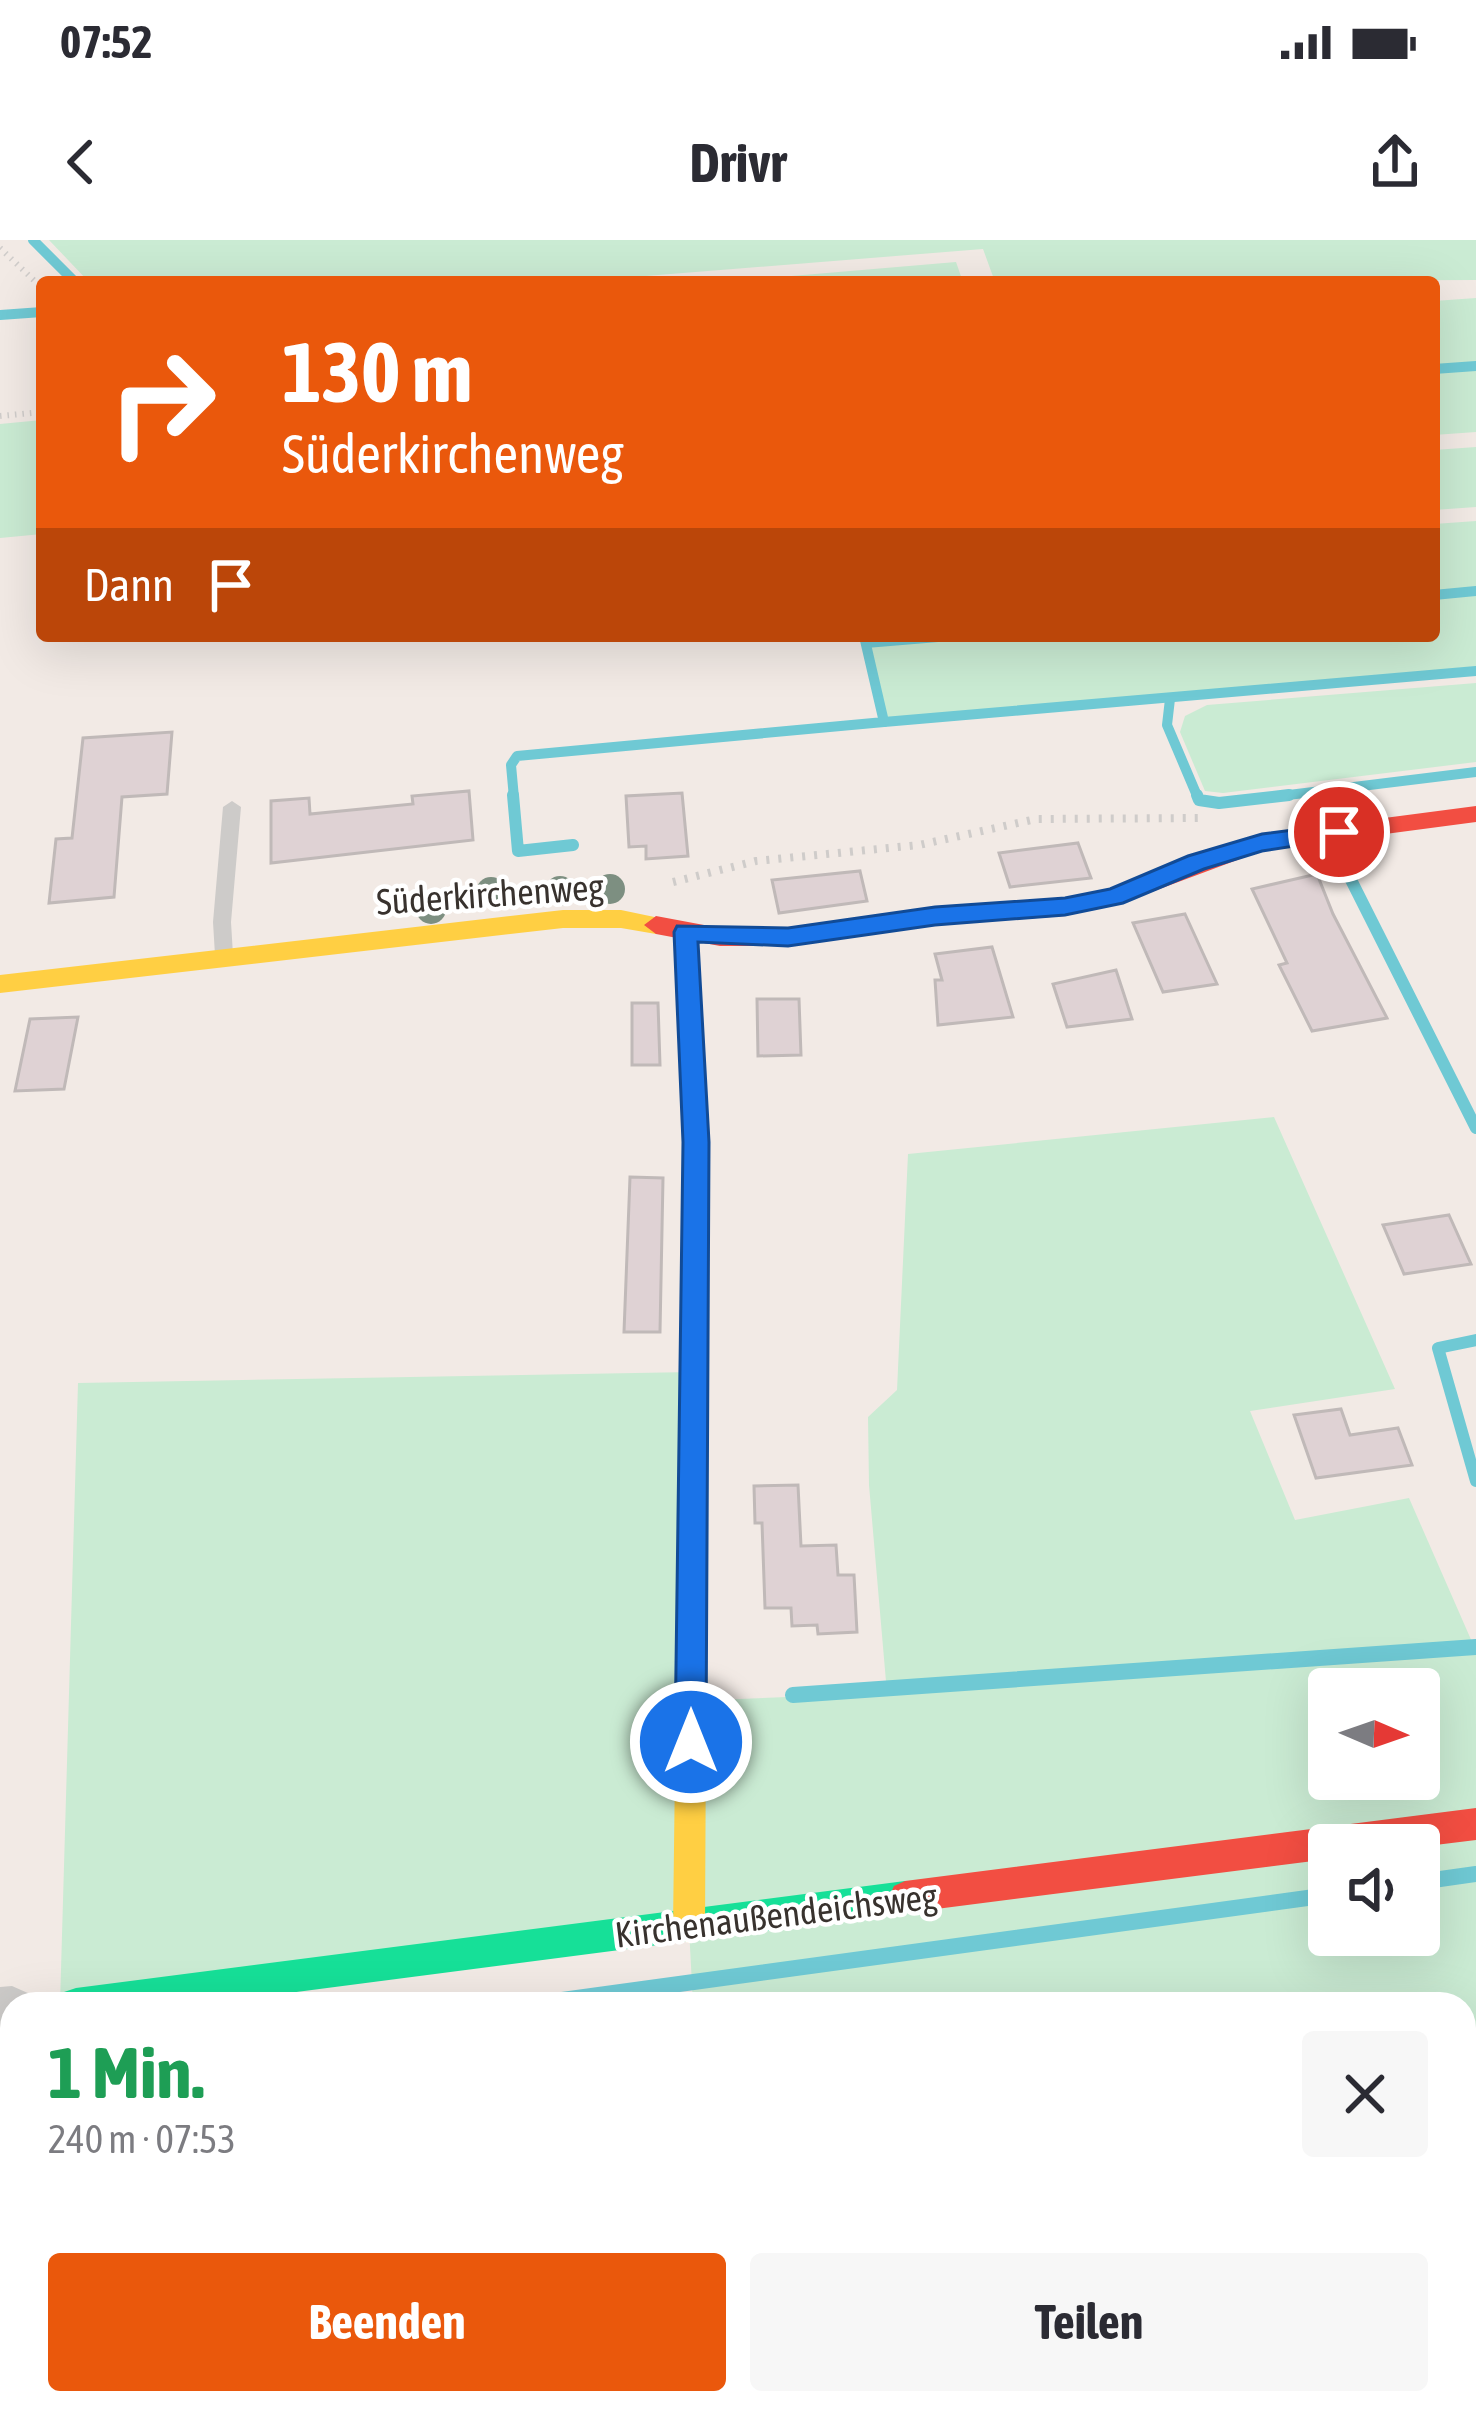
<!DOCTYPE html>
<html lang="de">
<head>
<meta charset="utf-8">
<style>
	body { margin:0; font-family:"Asap Condensed",sans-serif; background:#f7f7f7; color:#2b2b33; height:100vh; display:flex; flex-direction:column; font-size:45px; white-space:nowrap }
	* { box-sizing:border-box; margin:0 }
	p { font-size:39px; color:#7c7c81 }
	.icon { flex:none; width:66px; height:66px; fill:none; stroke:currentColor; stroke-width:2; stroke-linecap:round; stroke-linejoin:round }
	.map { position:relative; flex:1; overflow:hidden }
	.sheet { position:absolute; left:0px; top:1752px; width:1476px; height:423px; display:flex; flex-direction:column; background:#fff; border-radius:36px 36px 0 0; box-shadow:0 12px 48px #0002 }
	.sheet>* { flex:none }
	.banner { position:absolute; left:36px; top:36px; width:1404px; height:366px; border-radius:12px; box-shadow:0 12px 48px #0002; background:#ea580c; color:#fff; overflow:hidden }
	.needle { width:78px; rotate:92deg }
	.controls { position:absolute; left:1308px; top:1428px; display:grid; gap:24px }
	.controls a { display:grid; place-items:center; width:132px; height:132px; border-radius:12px; background:#fff; box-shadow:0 12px 48px #0002; font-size:60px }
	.pin { position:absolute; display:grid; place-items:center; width:102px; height:102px; color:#fff; margin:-51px; border:6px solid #fff; border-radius:50%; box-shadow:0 3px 12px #0007 }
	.me { position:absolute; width:132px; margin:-66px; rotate:0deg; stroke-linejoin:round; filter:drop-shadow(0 0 9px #0008) }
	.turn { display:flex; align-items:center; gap:42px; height:252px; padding:0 48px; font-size:54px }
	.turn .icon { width:156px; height:156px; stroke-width:2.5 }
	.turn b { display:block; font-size:84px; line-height:102px }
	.then { display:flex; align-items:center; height:114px; padding:0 48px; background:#0003; gap:24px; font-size:45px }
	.round { display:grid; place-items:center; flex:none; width:126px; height:126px; border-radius:12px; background:#f7f7f7 }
	.headline { display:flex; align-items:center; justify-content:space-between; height:204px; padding:0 48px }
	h1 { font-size:72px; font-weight:700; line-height:90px; color:#1e9e55 }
	.cta { display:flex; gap:24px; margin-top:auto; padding:24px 48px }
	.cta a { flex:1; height:138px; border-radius:12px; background:#ea580c; color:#fff; font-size:48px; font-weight:700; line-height:138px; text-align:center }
	.cta a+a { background:#f7f7f7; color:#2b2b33 }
	.status { display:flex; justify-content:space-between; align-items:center; height:84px; padding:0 60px; background:#fff; direction:ltr }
	.status svg { height:33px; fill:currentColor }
	header { display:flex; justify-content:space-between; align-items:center; height:156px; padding:0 48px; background:#fff; font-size:54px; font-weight:700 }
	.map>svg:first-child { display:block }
	.green { fill:#caebd3; fill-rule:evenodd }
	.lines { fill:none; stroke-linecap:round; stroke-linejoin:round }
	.stream-far2 { stroke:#6fc9d4; stroke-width:10 }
	.stream-far1 { stroke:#6fc9d4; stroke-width:12 }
	.stream { stroke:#6fc9d4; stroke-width:16 }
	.building { fill:#dfd2d4; stroke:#c0b9b8; stroke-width:3 }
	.path-far1 { stroke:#cfccca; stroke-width:6; stroke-dasharray:1.5 6; stroke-linecap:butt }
	.path { stroke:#cfccca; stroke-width:8; stroke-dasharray:3 9; stroke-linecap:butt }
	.lane { fill:#cdcbc9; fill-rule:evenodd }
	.street { fill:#cdcbc9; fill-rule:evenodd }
	.fast { fill:#16e098; fill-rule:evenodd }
	.slow { fill:#ffcf43; fill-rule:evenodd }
	.jam { fill:#f24e42; fill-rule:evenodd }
	.tree { fill:#7d8f81 }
	.route { fill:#1a73e8; stroke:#114b97; stroke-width:3 }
	.labels { text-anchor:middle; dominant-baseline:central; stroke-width:9; stroke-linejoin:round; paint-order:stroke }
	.street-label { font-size:36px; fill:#38322e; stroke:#fff }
</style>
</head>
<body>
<div class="status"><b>07:52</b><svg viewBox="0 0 49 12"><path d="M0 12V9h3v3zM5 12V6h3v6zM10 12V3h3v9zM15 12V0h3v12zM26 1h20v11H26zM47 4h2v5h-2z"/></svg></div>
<header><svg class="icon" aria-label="back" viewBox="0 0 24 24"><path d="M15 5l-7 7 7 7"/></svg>Drivr<svg class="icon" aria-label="share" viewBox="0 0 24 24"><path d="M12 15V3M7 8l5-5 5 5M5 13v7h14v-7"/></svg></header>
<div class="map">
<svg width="1476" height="2173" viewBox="0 0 1476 2173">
	<rect width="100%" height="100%" fill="#f2eae5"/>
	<g class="green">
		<path d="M 49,0 L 1476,0 L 1476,40 L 995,42 L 983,9 L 571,42 L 89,42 Z"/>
		<path d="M 956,22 L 963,42 L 721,42 Z"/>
		<path d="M 1476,58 L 1476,126 L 1434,129 L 1434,61 Z"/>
		<path d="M 1476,129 L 1476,192 L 1434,195 L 1434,132 Z"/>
		<path d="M 42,180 L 42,294 L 0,298 L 0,184 Z"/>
		<path d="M 1476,207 L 1476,267 L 1434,270 L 1434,210 Z"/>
		<path d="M 1476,281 L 1476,430 L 884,482 L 864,396 L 1434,396 L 1434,284 Z"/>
		<path d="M 1476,443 L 1476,522 L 1223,553 L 1205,551 L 1180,492 L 1185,476 L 1207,465 Z"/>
		<path d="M 1274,877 L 1395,1149 L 1250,1171 L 1295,1280 L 1409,1258 L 1476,1411 L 1476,2077 L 1464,2079 L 1464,1764 L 693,1764 L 689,1688 L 60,1764 L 78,1143 L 692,1132 L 690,1461 L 887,1453 L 869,1245 L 868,1177 L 897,1150 L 908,914 ZM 1329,1449 L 1419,1449 L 1419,1539 L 1329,1539 ZM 1329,1605 L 1419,1605 L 1419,1695 L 1329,1695 Z"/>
	</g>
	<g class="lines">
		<g class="stream-far2">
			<path d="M 33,0 L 75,42"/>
			<path d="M 0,75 L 42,72"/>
			<path d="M 1434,129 L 1476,126"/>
			<path d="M 1434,355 L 1476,351"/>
			<path d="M 866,403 L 950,396"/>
			<path d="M 1170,459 L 1167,485 L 1198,558"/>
			<path d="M 884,482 L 1476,431"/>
			<path d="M 514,558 L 511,525 L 517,516 L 884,482 L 864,396"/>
			<path d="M 1264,558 L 1476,532"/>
		</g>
		<g class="stream-far1">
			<path d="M 513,555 L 518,611 L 573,605"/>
			<path d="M 1197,555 L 1199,560 L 1219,563 L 1289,555"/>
			<path d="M 1338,614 L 1476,888"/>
			<path d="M 1476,1100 L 1438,1108 L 1476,1241"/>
		</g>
		<g class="stream">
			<path d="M 793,1455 L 1476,1407"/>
			<path d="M 1419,1642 L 1476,1634"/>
			<path d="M 533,1764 L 1329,1655"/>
			<path d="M 1464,2099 L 1476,2098"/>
			<path d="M 888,2173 L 966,2163"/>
		</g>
	</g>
	<g class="building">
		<path d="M 172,492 L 167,554 L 122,557 L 114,657 L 49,663 L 56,599 L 72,598 L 83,498 Z"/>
		<path d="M 469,551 L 473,600 L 271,623 L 271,561 L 309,558 L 310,574 L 413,564 L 412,556 Z"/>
		<path d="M 682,553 L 688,616 L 646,619 L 646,606 L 629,607 L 626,556 Z"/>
		<path d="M 1078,603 L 1091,638 L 1010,647 L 999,613 Z"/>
		<path d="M 860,631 L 867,661 L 779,673 L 772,640 Z"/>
		<path d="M 1317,634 L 1333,674 L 1387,778 L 1312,791 L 1279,725 L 1287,723 L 1252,649 Z"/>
		<path d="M 1185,674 L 1217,744 L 1163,752 L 1133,683 Z"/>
		<path d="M 992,707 L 1013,777 L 938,785 L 935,740 L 942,740 L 935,714 Z"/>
		<path d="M 1116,730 L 1132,779 L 1067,787 L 1053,744 Z"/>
		<path d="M 757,759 L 799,759 L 801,815 L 758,816 Z"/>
		<path d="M 632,763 L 658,763 L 660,825 L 632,825 Z"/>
		<path d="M 78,777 L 64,849 L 15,851 L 30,779 Z"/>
		<path d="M 630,937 L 663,938 L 660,1092 L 624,1092 Z"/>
		<path d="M 1449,975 L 1471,1024 L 1404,1034 L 1383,985 Z"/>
		<path d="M 1341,1169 L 1350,1195 L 1398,1188 L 1412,1225 L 1316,1238 L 1294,1175 Z"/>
		<path d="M 798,1245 L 801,1306 L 836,1305 L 838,1335 L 854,1335 L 857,1392 L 818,1394 L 817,1385 L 792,1386 L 791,1368 L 765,1368 L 762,1283 L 755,1283 L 754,1246 Z"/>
	</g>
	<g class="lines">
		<g class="path-far1">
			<path d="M 0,8 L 42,48"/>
			<path d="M 0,176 L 42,172"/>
		</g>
		<path class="path" d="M 673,642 L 756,621 L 919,605 L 1036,579 L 1203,578"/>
		<path class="lane" d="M 232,561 L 241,567 L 231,682 L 233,715 L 224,722 L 215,715 L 213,682 L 223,567 Z"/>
		<path class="street" d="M 12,1746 L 30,1754 L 34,1764 L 12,1764 L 12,1798 L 0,1799 L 0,1747 Z"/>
		<path class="fast" d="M 905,1641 L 916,1646 L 921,1657 L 916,1668 L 905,1673 L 203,1764 L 60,1764 L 64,1752 L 76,1748 Z"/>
		<g class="slow">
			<path d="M 563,670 L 621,670 L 664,679 L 668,685 L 656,694 L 621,688 L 563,688 L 0,753 L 0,735 Z"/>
			<path d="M 686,683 L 698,692 L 709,902 L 705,1687 L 700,1698 L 689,1703 L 678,1698 L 673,1687 L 683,902 L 674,692 Z"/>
		</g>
		<g class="jam">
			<path d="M 1476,566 L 1476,582 L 1264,610 L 1122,663 L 1065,676 L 935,685 L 788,706 L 720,706 L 656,694 L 644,685 L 656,676 L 720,688 L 788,688 L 935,667 L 1065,658 L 1111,649 L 1262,594 Z"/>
			<path d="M 1476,1568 L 1476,1600 L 1419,1607 L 1329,1605 L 1329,1619 L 905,1673 L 894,1668 L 889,1657 L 894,1646 L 905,1641 Z"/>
		</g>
	</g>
	<g class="tree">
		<circle cx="610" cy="649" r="15"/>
		<circle cx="560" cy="651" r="15"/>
		<circle cx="491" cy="652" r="15"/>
		<circle cx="431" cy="669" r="15"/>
	</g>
	<path class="route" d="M 1339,584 L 1347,586 L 1347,598 L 1262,611 L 1204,629 L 1123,663 L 1065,675 L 935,685 L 788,706 L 698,702 L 709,902 L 706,1502 L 702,1513 L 691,1518 L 680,1513 L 675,1502 L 683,902 L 674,692 L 677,686 L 788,688 L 935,667 L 1065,658 L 1110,649 L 1188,616 L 1262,594 Z"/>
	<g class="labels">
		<g class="street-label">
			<text transform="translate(490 654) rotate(-4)">Süderkirchenweg</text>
			<text transform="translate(776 1675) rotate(-7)">Kirchenaußendeichsweg</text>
		</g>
	</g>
</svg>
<div class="controls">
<a><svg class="needle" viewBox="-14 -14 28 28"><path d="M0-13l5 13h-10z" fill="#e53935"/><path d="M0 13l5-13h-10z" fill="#7c7c81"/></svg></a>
<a><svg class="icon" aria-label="sound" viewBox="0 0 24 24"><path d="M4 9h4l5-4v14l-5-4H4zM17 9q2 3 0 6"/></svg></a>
</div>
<div class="pin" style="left:1339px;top:592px;background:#d93025"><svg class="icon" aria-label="arrive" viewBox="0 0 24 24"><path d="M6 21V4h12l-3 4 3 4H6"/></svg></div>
<svg class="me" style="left:691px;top:1502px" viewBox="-20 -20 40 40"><circle r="17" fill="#1a73e8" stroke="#fff" stroke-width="3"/><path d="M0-11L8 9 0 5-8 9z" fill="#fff"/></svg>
<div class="banner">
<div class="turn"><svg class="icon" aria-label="right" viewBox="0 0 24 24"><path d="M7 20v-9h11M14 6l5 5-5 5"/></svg><div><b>130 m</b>Süderkirchenweg</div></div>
<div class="then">Dann<svg class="icon" aria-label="arrive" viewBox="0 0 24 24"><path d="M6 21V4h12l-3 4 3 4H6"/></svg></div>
</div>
<section class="sheet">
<div class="headline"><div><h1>1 Min.</h1><p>240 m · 07:53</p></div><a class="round"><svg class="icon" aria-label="close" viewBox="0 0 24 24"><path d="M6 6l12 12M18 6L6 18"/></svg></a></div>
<div class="cta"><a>Beenden</a><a>Teilen</a></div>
</section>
</div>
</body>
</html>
